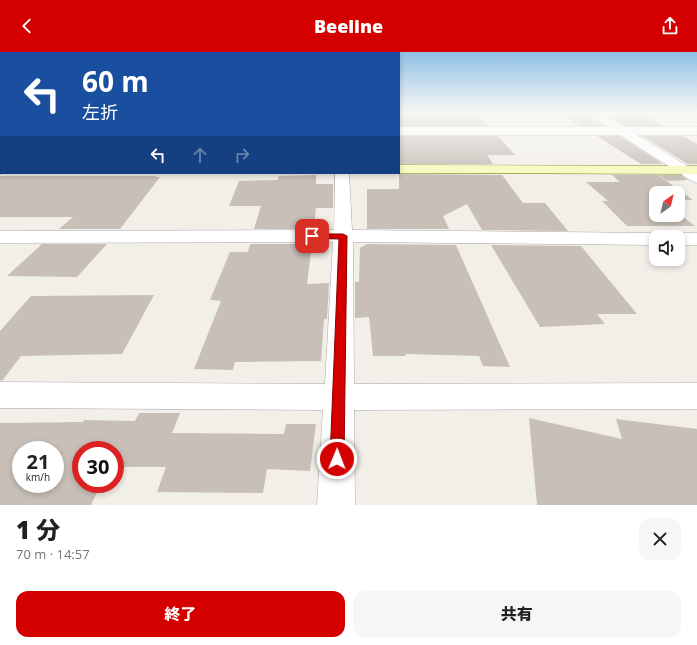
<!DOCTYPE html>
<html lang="ja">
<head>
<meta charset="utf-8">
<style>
	body { margin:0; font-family:"Open Sans","Noto Sans JP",sans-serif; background:#f6f6f6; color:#202124; height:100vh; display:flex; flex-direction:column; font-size:15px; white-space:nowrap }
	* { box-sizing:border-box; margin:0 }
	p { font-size:13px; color:#757577 }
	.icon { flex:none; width:22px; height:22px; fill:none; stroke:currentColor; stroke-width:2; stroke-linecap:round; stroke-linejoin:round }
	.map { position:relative; height:453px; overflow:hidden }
	.drawer { display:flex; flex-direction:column; background:#fff; flex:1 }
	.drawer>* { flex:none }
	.banner { position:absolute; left:0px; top:0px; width:400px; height:122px; box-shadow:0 2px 6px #0003; background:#1a4fa0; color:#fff; overflow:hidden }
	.needle { width:26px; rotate:34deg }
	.fabs { position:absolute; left:649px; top:134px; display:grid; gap:8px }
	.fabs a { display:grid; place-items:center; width:36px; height:36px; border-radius:8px; background:#fff; box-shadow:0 2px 6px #0003; font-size:20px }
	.speed { position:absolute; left:12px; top:389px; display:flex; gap:8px; font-size:20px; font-weight:700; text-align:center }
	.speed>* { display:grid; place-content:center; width:52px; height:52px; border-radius:50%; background:#fff; box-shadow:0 2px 6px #0003; line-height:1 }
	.speed small { font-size:10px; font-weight:400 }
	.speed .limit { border:6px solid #d22; background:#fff; color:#111 }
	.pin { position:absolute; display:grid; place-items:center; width:34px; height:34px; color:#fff; margin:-17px; border-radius:8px; box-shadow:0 2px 6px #0006 }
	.me { position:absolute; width:44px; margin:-22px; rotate:1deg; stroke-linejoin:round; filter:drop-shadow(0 0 3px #0008) }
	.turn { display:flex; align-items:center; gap:14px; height:84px; padding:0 16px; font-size:18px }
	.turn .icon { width:52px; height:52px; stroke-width:2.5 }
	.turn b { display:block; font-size:28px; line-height:34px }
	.lanes { display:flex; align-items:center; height:38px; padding:0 16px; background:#0003; justify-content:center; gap:20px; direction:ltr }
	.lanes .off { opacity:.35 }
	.round { display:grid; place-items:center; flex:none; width:42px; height:42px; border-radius:12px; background:#f6f6f6 }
	.head { display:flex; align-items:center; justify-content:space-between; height:68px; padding:0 16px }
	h1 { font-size:24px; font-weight:800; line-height:30px }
	.button { display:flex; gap:8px; margin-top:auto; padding:8px 16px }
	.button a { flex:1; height:46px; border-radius:12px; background:#d40000; color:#fff; font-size:16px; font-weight:800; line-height:46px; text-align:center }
	.button a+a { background:#f6f6f6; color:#202124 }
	header { display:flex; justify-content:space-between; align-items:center; height:52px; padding:0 16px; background:#d40000; color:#fff; font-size:18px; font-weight:800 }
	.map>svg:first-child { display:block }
	.building { fill:#c7bfb8; fill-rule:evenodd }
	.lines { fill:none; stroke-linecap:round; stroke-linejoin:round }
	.street-casing { stroke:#a9a9a9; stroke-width:1 }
	.secondary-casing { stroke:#707d05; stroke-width:1 }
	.street { fill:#fff; fill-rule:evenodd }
	.secondary { fill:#f7fabf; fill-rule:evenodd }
	.route { fill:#d40000; stroke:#8a0000 }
</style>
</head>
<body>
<header><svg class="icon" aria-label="back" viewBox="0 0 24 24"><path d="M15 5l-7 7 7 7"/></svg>Beeline<svg class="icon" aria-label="share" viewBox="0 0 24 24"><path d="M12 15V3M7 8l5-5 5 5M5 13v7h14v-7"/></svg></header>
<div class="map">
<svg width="697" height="453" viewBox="0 0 697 453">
	<rect width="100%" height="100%" fill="#f2efe9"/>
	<g class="building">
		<path d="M 399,61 L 477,61 L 488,74 L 399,74 Z"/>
		<path d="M 560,61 L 588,61 L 589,64 L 604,74 L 580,74 Z"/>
		<path d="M 603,61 L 641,61 L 664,74 L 625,74 Z"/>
		<path d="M 399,84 L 498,84 L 515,103 L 487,103 L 493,112 L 399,112 Z"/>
		<path d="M 597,84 L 620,84 L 663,112 L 641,112 Z"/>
		<path d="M 642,84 L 683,84 L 697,92 L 697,112 L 688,112 Z"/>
		<path d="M 399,122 L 502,123 L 523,151 L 545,151 L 568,179 L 482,178 L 467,152 L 443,164 L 449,177 L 367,177 L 367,137 L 399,137 Z"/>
		<path d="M 316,123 L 316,132 L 333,132 L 333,156 L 316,156 L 314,177 L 254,177 L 261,154 L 229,154 L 239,129 L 278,128 L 279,124 Z"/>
		<path d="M 612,123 L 658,123 L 693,148 L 678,148 L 678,141 L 656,141 L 656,163 L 678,163 L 678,161 L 695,174 L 627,174 L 602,149 L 608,149 L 586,130 L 620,130 Z"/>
		<path d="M 659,123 L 681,123 L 688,128 L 667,129 Z"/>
		<path d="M 0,124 L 157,124 L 155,125 L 160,125 L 120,177 L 59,177 L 73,165 L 0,165 Z"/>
		<path d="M 42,192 L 107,192 L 77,225 L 7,224 Z"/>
		<path d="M 250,192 L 312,192 L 307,232 L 329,231 L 327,267 L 324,267 L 321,309 L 235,310 L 233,318 L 194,317 L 221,249 L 210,248 L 230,200 L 248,200 Z"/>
		<path d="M 367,192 L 456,193 L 510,315 L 483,314 L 479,304 L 405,302 L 406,304 L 373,304 L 369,265 L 355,266 L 355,230 L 359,230 L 360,196 Z"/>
		<path d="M 491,193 L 581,194 L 637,262 L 597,262 L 605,272 L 540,275 Z"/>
		<path d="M 154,243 L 122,302 L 21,304 L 2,329 L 0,328 L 0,279 L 31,244 Z"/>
		<path d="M 139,361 L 180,361 L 172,381 L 284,382 L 286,372 L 316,372 L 310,419 L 267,417 L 263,441 L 157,440 L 166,415 L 115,415 L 115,398 L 81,398 L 81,432 L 101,432 L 91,453 L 0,453 L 0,371 L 83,370 L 84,368 L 135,369 ZM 21,398 L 55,398 L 55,432 L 21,432 Z"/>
		<path d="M 529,366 L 622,387 L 616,367 L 697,377 L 697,453 L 537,453 Z"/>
	</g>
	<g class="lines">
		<defs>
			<g id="street">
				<path d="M 589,61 L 601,61 L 625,75 L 697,75 L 697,83 L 637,83 L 697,120 L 697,131 L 692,129 L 620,83 L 399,83 L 399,75 L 609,75 L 590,63 Z"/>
				<rect x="0" y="79" width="1" height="8"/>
				<path d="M 335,121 L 349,121 L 352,178 L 656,181 L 663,183 L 664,185 L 656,185 L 656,193 L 353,190 L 354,332 L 697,331 L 697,357 L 354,358 L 355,453 L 317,453 L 323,358 L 0,356 L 0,330 L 325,332 L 333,190 L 0,191 L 0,179 L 334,178 Z"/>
				<path d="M 678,181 L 697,181 L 697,193 L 678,193 L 678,185 L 670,185 L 671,183 Z"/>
			</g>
			<g id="secondary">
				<path d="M 399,113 L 697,114 L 697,122 L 399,121 L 398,121 L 399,121 Z"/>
				<path d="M 0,114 L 1,121 L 6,121 L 0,122 Z"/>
			</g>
		</defs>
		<use href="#street" class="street-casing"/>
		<use href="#secondary" class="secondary-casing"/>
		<use href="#street" class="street"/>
		<use href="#secondary" class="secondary"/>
	</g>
	<linearGradient id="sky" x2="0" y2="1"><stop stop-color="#8fc0e4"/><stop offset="0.49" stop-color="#f9f8f5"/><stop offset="1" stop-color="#f9f8f5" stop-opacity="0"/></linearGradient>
	<rect width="697" height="124" fill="url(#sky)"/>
	<path class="route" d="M 312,182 L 343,182 L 347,184 L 344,407 L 342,412 L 337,414 L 332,412 L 330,407 L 339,187 L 309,186 L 308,184 Z"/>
</svg>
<div class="fabs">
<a><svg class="needle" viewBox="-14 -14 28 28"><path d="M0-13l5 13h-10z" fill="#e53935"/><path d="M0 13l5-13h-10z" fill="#757577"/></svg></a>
<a><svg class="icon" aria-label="sound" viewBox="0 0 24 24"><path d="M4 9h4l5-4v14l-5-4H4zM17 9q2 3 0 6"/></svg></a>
</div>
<div class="speed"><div>21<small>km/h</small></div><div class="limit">30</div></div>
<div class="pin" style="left:312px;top:184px;background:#d93025"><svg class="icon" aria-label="arrive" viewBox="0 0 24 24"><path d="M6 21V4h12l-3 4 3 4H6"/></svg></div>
<svg class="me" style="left:337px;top:407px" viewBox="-20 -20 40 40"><circle r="17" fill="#d40000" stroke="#fff" stroke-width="3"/><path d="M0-11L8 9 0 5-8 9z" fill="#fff"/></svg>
<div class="banner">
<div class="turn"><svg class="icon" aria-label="left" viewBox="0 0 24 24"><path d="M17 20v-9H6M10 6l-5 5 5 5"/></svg><div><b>60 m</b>左折</div></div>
<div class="lanes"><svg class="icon" aria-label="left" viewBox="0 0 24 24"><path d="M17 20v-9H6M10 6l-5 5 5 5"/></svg><svg class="icon off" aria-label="ahead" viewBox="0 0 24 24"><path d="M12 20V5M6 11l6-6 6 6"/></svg><svg class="icon off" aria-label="right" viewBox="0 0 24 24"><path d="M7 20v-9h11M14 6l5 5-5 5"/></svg></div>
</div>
</div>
<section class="drawer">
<div class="head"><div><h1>1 分</h1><p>70 m · 14:57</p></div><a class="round"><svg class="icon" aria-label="close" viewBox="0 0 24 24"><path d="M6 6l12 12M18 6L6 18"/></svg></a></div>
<div class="button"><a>終了</a><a>共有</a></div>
</section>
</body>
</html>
